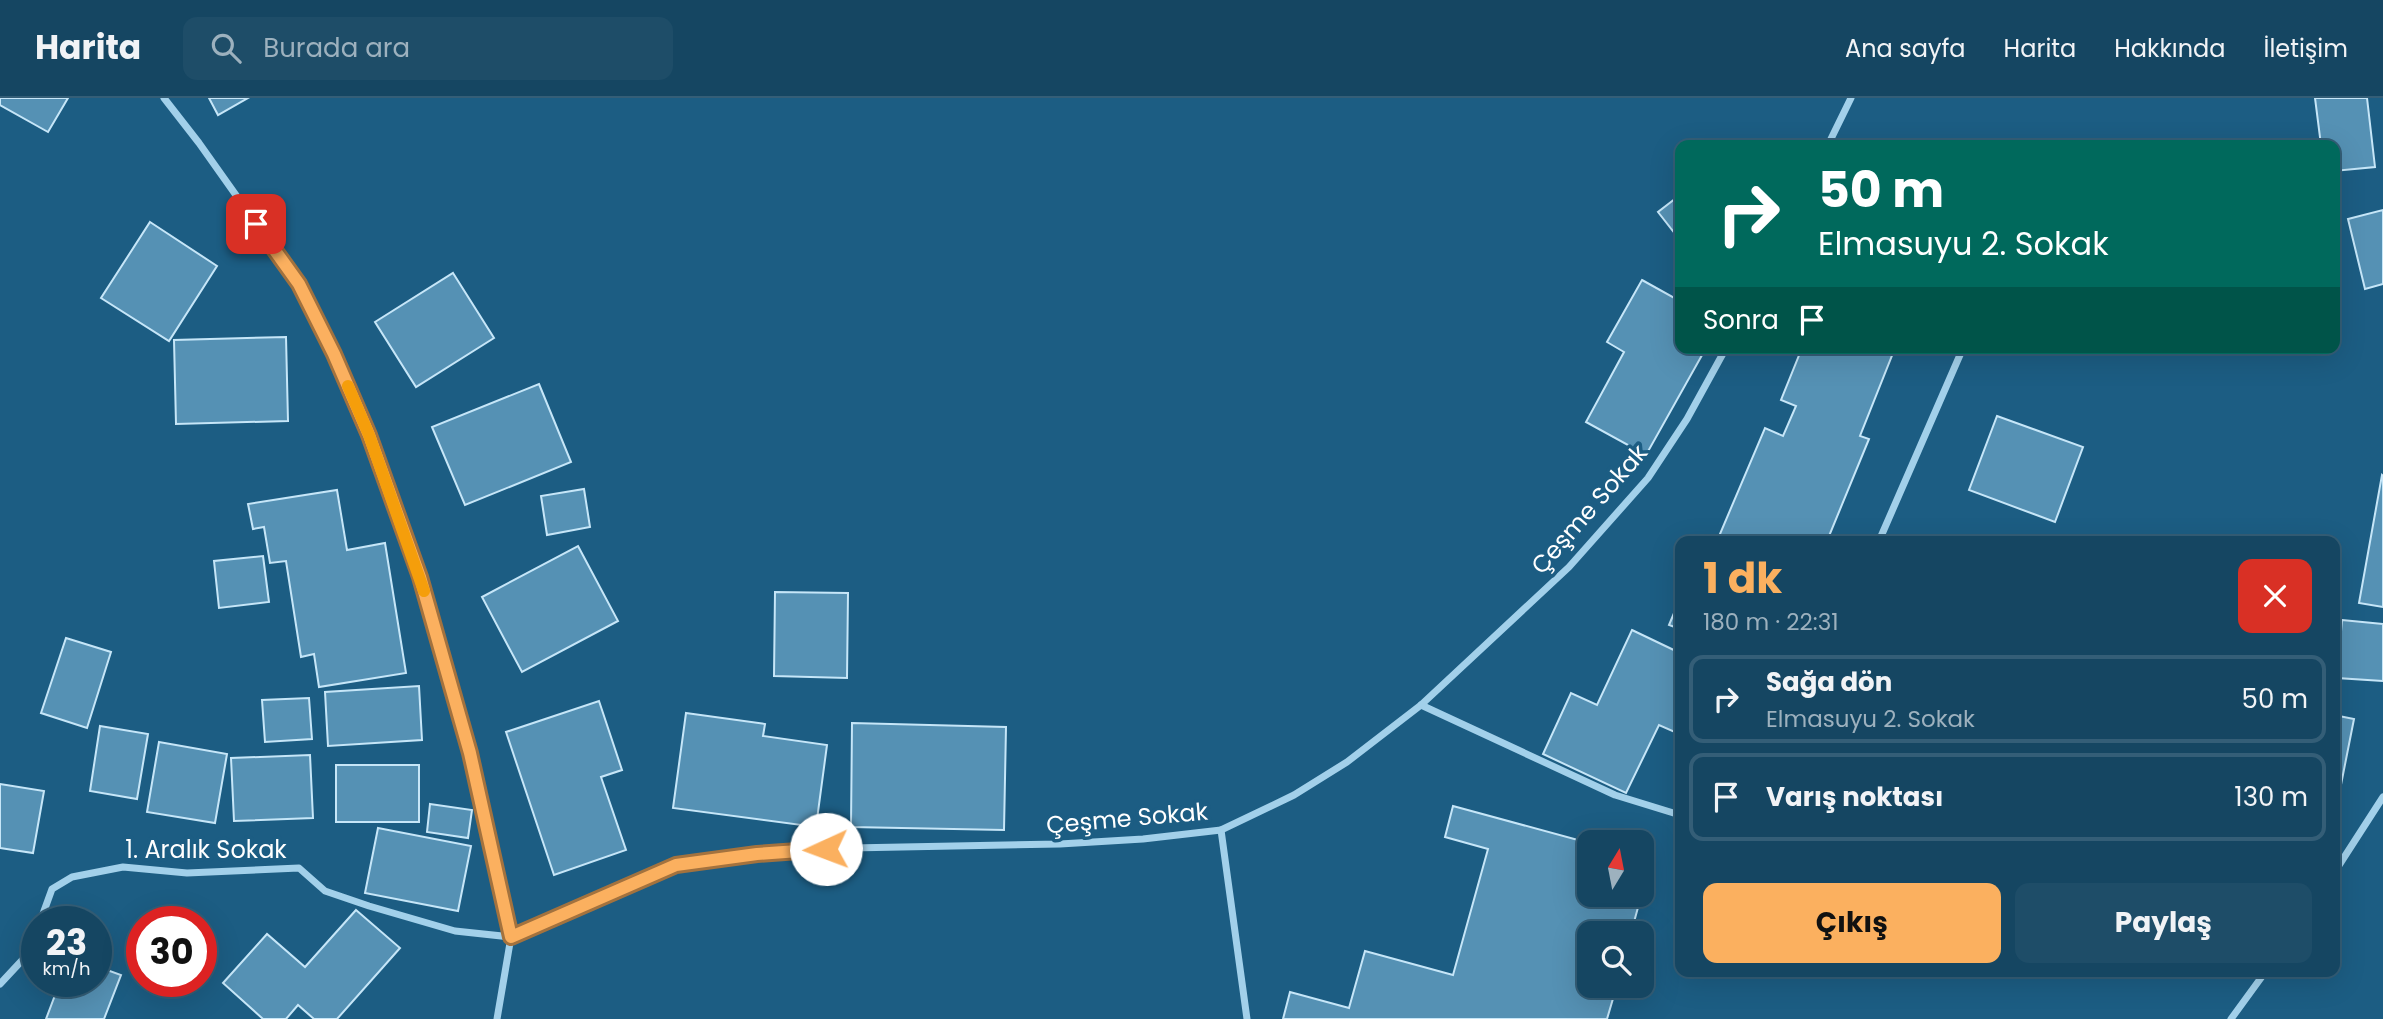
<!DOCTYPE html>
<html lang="tr">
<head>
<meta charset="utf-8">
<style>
	body { margin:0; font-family:Poppins,sans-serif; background:#1e4d68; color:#f1f3f6; height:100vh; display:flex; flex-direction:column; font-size:26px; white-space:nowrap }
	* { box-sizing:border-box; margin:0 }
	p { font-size:23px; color:#9db1be }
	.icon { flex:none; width:38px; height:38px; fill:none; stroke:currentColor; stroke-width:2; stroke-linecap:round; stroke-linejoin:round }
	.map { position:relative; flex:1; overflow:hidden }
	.sheet { position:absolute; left:1675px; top:438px; width:665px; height:441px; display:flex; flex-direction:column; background:#154662; border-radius:14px; box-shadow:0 7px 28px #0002,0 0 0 2px #345e77 }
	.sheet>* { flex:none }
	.top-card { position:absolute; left:1675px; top:42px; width:665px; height:214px; border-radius:14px; box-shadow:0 7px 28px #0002,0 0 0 2px #345e77; background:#00695c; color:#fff; overflow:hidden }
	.needle { width:46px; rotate:10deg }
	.fabs { position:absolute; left:1577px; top:732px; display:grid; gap:14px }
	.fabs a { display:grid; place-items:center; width:77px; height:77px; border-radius:14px; background:#154662; box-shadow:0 7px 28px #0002,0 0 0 2px #345e77; font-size:35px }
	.speed { position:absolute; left:21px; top:808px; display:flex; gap:14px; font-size:35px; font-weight:700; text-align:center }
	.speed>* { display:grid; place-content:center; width:91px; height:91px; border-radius:50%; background:#154662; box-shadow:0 7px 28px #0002,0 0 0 2px #345e77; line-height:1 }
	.speed small { font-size:18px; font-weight:400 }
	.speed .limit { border:10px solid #d22; background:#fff; color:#111 }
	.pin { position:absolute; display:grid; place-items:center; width:60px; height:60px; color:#fff; margin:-30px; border-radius:14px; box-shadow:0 4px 10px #0006 }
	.me { position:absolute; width:77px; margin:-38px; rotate:268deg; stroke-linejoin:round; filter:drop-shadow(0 0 5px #0008) }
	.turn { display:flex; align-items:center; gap:24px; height:147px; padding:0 28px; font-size:32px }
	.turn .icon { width:91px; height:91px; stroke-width:2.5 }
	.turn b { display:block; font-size:49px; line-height:60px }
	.then { display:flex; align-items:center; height:66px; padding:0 28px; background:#0003; gap:14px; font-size:26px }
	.round { display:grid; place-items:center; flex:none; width:74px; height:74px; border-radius:14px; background:#1e4d68 }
	.head { display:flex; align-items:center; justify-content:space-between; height:119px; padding:0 28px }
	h1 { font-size:42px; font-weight:700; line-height:52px; color:#fbb05f }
	.cta { display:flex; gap:14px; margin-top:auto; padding:14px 28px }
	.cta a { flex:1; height:80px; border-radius:14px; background:#fbb05f; color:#111; font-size:28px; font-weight:700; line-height:80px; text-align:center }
	.cta a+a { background:#1e4d68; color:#f1f3f6 }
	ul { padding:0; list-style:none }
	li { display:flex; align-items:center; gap:21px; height:88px; margin:0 14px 10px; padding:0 14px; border:4px solid #345e77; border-radius:14px }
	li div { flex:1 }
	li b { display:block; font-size:26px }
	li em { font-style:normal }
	header { display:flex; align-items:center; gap:42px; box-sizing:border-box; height:98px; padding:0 35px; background:#154662; border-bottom:2px solid #345e77 }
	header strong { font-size:33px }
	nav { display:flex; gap:38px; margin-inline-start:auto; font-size:24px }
	.search { width:490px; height:63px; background:#1e4d68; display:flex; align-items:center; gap:18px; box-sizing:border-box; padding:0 24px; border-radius:14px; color:#9db1be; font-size:26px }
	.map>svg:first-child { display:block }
	.building { fill:#5591b4; stroke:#c6e6f8; stroke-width:2 }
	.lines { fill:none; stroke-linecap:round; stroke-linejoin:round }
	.minor { stroke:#a2d0ea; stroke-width:7 }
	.route-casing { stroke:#a3723e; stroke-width:18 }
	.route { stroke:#fbb05f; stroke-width:12 }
	.slow { stroke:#f59e0b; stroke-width:12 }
	.labels { text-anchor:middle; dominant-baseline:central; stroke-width:7; stroke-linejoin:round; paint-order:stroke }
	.street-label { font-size:24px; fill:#fff; stroke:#1c5d83 }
</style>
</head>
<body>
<header>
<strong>Harita</strong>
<div class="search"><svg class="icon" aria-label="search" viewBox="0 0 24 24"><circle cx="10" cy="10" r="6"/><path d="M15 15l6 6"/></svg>Burada ara</div>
<nav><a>Ana sayfa</a><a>Harita</a><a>Hakkında</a><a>İletişim</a></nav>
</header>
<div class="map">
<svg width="2383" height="921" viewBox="0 0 2383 921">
	<rect width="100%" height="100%" fill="#1c5d83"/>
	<g class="building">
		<path d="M 0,0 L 68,0 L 48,34 L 0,7 Z"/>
		<path d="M 209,0 L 248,0 L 218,17 Z"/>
		<path d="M 2315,0 L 2367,0 L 2375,69 L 2334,73 L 2334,47 L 2321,47 Z"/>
		<path d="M 1680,97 L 1680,142 L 1658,114 Z"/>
		<path d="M 2383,112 L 2383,186 L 2365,191 L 2348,121 Z"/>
		<path d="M 150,124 L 217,168 L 169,243 L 101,200 Z"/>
		<path d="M 453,175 L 494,240 L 416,289 L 375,224 Z"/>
		<path d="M 1642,182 L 1680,203 L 1680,250 L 1706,250 L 1646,357 L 1586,324 L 1624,254 L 1607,244 Z"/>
		<path d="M 286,239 L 288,323 L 176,326 L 174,242 Z"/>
		<path d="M 1802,250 L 1895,250 L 1860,338 L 1869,341 L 1827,443 L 1717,443 L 1765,330 L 1783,338 L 1796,308 L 1781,302 Z"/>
		<path d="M 539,286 L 571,364 L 465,407 L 432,329 Z"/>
		<path d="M 1997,318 L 2083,349 L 2055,424 L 1969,392 Z"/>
		<path d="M 2382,377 L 2383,378 L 2383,509 L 2359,505 Z"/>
		<path d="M 584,391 L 590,429 L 547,437 L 541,398 Z"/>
		<path d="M 337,392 L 347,452 L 385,445 L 406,575 L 319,589 L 314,556 L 301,559 L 286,463 L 270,465 L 264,429 L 253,431 L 248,406 Z"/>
		<path d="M 578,448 L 618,523 L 522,574 L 482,499 Z"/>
		<path d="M 263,458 L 269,504 L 219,510 L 214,463 Z"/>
		<path d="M 775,494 L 848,495 L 847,580 L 774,578 Z"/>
		<path d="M 1680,501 L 1680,531 L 1669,527 Z"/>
		<path d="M 2342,522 L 2383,526 L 2383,583 L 2337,580 Z"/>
		<path d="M 1632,532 L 1680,555 L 1680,629 L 1677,635 L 1659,627 L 1626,695 L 1543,656 L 1571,595 L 1597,607 Z"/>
		<path d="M 66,540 L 111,554 L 87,630 L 41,615 Z"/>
		<path d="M 419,588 L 422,642 L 328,648 L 325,594 Z"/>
		<path d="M 309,600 L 312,641 L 265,644 L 262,602 Z"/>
		<path d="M 599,603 L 622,672 L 601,679 L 626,752 L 554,777 L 506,634 Z"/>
		<path d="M 686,615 L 765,626 L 763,638 L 827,647 L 816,729 L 673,710 Z"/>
		<path d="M 2334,617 L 2354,621 L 2335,717 L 2334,717 Z"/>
		<path d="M 852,625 L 1006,629 L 1004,732 L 851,729 Z"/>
		<path d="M 100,628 L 148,636 L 137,701 L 90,693 Z"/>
		<path d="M 159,644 L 227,656 L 215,725 L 147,714 Z"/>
		<path d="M 310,657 L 313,720 L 234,723 L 231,660 Z"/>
		<rect x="336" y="667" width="83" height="57"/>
		<path d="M 0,686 L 44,693 L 33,755 L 0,750 Z"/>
		<path d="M 430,706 L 472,712 L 468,740 L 427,734 Z"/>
		<path d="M 1453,708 L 1589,745 L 1589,796 L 1642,796 L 1642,760 L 1651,762 L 1631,835 L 1589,835 L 1589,887 L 1617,887 L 1607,921 L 1283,921 L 1290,894 L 1349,910 L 1365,853 L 1453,877 L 1488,751 L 1445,739 Z"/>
		<path d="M 378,730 L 471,748 L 458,813 L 365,795 Z"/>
		<path d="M 356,812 L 400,850 L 337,921 L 314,921 L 298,907 L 286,921 L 263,921 L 223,885 L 267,836 L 305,869 Z"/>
		<path d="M 96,868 L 121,877 L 104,921 L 46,921 L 60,884 L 96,884 Z"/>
	</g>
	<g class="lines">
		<g class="minor">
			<path d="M 164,0 L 199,45 L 299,186 L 334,256 L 369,337 L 420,479 L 469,655 L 511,839 L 497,921"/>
			<path d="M 1828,47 L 1851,0"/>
			<path d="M 1879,443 L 1963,250"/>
			<path d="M 1421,607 L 1615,697 L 1680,717"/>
			<path d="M 1221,732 L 1247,921"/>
			<path d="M 2334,775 L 2383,699"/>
			<path d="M 40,824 L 52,791 L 72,779 L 123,769 L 187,775 L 299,770 L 325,793 L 369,808 L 455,833 L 511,839 L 676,767 L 735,758 L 799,751 L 1060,746 L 1143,741 L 1221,732 L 1294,697 L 1347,664 L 1421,607 L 1569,469 L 1648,380 L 1687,321 L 1726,250"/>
			<path d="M 0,886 L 27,857 L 37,832"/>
			<path d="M 2231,921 L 2266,873"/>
		</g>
	</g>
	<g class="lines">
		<defs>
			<path id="route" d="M 256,126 L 299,186 L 334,256 L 369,337 L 420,479 L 470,655 L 511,839 L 676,767 L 757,756 L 826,751"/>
		</defs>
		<use href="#route" class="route-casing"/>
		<use href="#route" class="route"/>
		<path class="slow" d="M 348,288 L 369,337 L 424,493"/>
	</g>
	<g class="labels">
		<g class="street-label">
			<text transform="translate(1589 411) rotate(-49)">Çeşme Sokak</text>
			<text transform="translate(1127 720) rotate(-5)">Çeşme Sokak</text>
			<text x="206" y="751">1. Aralık Sokak</text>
		</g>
	</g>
</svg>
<div class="fabs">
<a><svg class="needle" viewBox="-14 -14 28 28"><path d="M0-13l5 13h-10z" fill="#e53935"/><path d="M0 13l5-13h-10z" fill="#9db1be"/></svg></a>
<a><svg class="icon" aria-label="search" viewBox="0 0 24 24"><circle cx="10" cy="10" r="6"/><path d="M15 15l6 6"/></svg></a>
</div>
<div class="speed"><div>23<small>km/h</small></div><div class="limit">30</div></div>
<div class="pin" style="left:256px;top:126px;background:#d93025"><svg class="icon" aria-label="arrive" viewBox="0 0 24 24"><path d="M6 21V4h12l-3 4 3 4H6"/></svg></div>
<svg class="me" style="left:826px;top:751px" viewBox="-20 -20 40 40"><circle r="19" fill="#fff"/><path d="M0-13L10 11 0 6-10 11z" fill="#fbb05f"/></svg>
<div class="top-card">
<div class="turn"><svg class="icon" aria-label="right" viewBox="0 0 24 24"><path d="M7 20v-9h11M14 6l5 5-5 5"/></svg><div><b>50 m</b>Elmasuyu 2. Sokak</div></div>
<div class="then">Sonra<svg class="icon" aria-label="arrive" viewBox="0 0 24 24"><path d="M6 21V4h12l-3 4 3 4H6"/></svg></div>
</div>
<section class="sheet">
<div class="head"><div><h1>1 dk</h1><p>180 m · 22:31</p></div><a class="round" style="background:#d93025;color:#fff"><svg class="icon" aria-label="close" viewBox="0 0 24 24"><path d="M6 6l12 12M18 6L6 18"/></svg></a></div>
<ul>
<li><svg class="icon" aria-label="right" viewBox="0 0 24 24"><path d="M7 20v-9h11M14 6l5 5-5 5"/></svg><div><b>Sağa dön</b><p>Elmasuyu 2. Sokak</p></div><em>50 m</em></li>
<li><svg class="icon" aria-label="arrive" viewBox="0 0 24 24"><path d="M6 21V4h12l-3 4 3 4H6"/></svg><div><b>Varış noktası</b></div><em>130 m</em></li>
</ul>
<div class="cta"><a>Çıkış</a><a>Paylaş</a></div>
</section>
</div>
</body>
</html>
